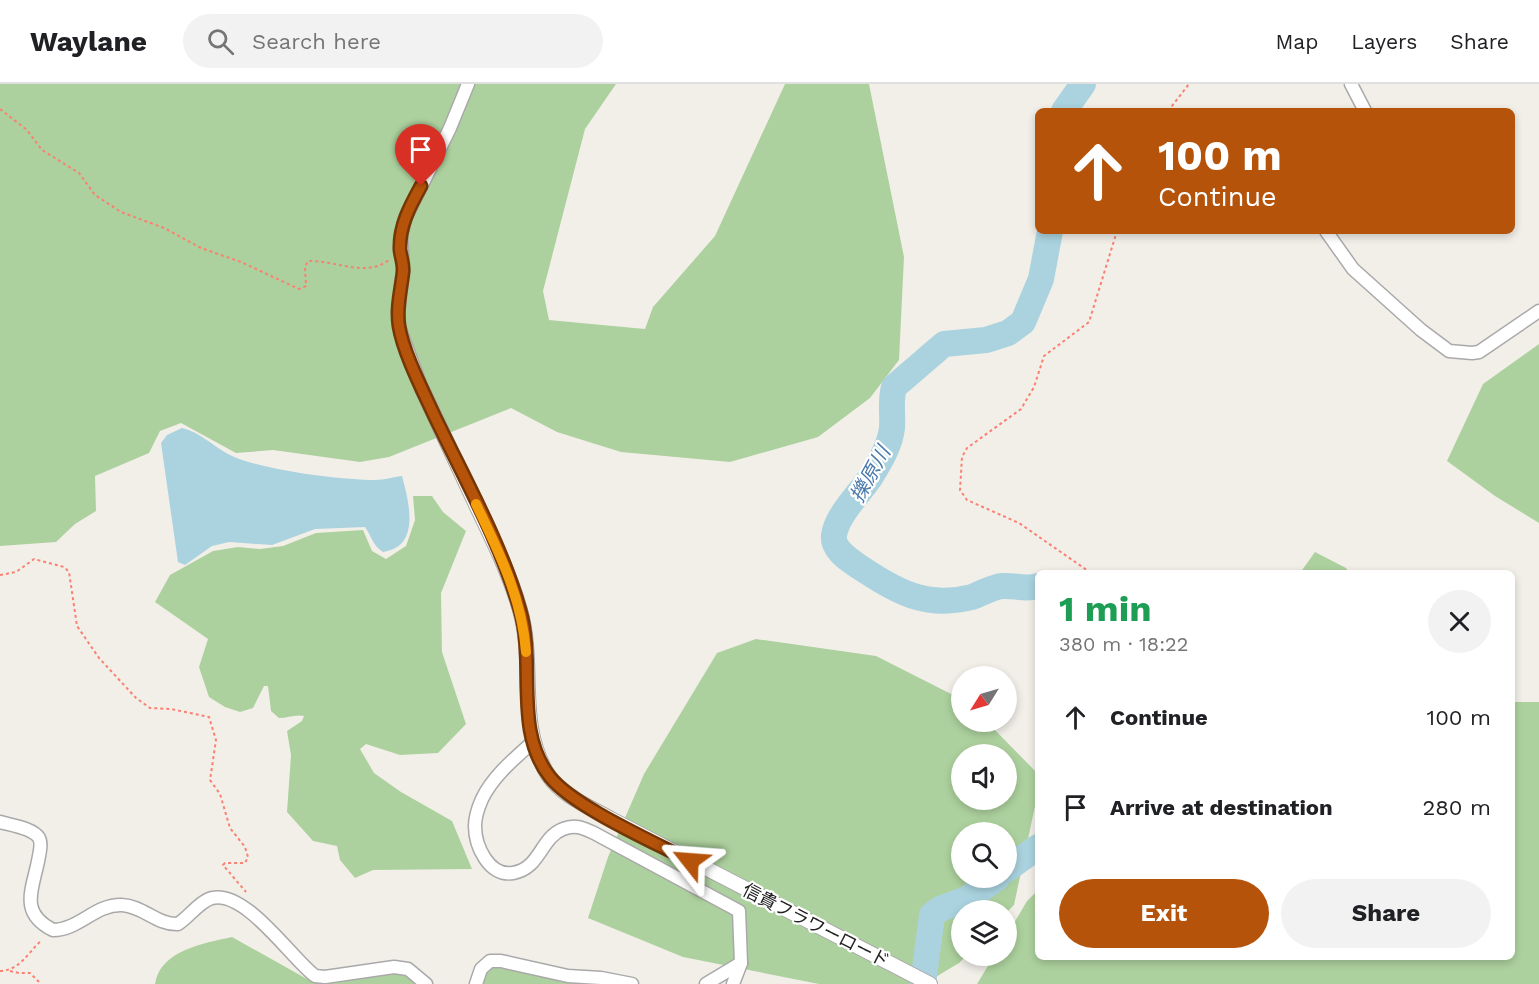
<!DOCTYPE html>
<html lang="en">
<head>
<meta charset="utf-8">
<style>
	body { margin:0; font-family:"Work Sans","Noto Sans JP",sans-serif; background:#f2f2f2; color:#202124; height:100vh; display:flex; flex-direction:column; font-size:22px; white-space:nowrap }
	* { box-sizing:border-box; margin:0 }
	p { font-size:20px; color:#757577 }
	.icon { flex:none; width:33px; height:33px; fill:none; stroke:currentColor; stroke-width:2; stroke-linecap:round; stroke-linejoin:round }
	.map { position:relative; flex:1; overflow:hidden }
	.drawer { position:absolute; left:1035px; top:486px; width:480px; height:390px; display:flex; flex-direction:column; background:#fff; border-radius:9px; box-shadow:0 3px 9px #0003 }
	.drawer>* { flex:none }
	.guide { position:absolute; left:1035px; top:24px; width:480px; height:126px; border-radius:9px; box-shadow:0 3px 9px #0003; background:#b45309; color:#fff; overflow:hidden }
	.needle { width:39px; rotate:233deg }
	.fabs { position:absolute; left:951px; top:582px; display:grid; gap:12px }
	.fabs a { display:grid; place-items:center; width:66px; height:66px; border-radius:50%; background:#fff; box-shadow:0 3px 9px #0003; font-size:30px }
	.pin { position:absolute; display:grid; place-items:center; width:51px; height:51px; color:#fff; margin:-62px -26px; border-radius:50% 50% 50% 0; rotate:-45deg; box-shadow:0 0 6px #0007 }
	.pin .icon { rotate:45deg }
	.me { position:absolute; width:66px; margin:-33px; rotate:298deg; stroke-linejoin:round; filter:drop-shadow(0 0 4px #0008) }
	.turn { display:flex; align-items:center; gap:21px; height:126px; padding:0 24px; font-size:27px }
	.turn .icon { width:78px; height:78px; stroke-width:2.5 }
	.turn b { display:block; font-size:42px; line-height:51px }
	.round { display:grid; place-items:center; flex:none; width:63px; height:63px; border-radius:32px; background:#f2f2f2 }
	.headline { display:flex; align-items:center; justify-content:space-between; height:102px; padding:0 24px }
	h1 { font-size:36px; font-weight:700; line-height:45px; color:#1e9e55 }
	.button { display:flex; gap:12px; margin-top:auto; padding:12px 24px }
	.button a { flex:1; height:69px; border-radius:36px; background:#b45309; color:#fff; font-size:24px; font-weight:700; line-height:69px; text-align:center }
	.button a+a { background:#f2f2f2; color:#202124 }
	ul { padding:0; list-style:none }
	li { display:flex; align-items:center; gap:18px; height:90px; padding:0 24px }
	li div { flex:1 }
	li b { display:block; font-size:22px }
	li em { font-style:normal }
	header { display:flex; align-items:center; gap:36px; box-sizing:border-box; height:84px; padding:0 30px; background:#fff; border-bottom:2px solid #e0e0e0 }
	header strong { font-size:28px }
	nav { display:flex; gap:33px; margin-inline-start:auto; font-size:21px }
	.search { width:420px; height:54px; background:#f2f2f2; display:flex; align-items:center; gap:15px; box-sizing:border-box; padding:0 21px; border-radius:33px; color:#757577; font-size:22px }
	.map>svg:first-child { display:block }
	.forest { fill:#add19e; fill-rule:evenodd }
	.water { fill:#aad3df }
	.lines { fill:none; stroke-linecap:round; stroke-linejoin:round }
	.river { stroke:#aad3df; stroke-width:26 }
	.minor-casing { stroke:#a9a9a9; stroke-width:15 }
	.tertiary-casing { stroke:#a9a9a9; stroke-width:16 }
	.path { stroke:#fa8072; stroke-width:2; stroke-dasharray:3 3; stroke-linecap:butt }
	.minor { stroke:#fff; stroke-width:12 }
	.tertiary { stroke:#fff; stroke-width:14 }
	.route-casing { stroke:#753606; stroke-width:15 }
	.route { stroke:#b45309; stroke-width:10 }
	.slow { stroke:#f59e0b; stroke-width:10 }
	.labels { text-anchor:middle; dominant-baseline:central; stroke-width:4.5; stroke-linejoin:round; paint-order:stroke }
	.street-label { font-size:18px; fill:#222; stroke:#fff }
	.water-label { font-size:20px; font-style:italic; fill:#4a7aab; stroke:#fff }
</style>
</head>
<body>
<header>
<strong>Waylane</strong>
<div class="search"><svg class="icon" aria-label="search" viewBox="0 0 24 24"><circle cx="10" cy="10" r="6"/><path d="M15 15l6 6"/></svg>Search here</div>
<nav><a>Map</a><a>Layers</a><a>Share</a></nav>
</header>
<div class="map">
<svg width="1539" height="900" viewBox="0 0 1539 900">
	<rect width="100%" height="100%" fill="#f2efe9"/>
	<g class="forest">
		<path d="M 0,0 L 616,0 L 585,45 L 543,207 L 549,236 L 645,245 L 653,223 L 715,152 L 785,0 L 869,0 L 904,173 L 899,276 L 870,314 L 818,353 L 730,378 L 621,368 L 557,348 L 511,324 L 389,373 L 360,378 L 273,366 L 236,369 L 181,339 L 160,347 L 149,369 L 95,392 L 96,427 L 75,440 L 56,458 L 0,462 Z"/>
		<path d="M 1539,260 L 1539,439 L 1495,412 L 1447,377 L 1483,300 Z"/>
		<path d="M 413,412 L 432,412 L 443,428 L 466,447 L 441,509 L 442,568 L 466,640 L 438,669 L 400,671 L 366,660 L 360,665 L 374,689 L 401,708 L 452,737 L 472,785 L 373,786 L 355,794 L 340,776 L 337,762 L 313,757 L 287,728 L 291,671 L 287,647 L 302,637 L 304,632 C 295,630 288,634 279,634 L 271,627 L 268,602 L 264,602 L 253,624 L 240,628 L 225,623 L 209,613 L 199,583 L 208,555 L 155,518 L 170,491 L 213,467 L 238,463 L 260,465 L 283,462 L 316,449 L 363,446 L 372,467 L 386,475 L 406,462 L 415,436 Z"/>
		<path d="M 1315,468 L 1346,484 L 1349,489 L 1300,489 Z"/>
		<path d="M 756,555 L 876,572 L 961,615 L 962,638 L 987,638 L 1038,690 L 1038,708 L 1014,821 L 1007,828 L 1006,826 L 962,826 L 962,872 L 966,872 L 959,879 L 924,900 L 819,900 L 683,873 L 588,834 L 608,773 L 644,690 L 717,569 ZM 962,670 L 1006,670 L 1006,716 L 962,716 ZM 962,748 L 1006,748 L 1006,794 L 962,794 Z"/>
		<path d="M 1512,618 L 1539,618 L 1539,900 L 977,900 L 994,872 L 1006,872 L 1007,851 L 1027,817 L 1038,806 L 1038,873 L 1512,873 Z"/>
		<path d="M 232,853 L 307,895 L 339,897 L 398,889 L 417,896 L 420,900 L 155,900 C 160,866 205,859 232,853 Z"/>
		<path d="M 497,880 L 608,900 L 480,900 L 485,888 Z"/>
	</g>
	<path class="water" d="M 182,344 C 200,348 214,363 230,371 C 260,386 341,396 375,396 C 384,396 393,393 402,392 C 409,418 421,463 383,468 C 373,462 372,453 365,443 L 315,445 L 272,461 L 229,458 L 212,462 L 185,481 L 178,478 L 161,359 L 167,351 Z"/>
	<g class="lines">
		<g class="river">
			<path d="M 1064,27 L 1083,0"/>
			<path d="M 1038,502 C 1025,506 1014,501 1002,502 C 992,503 981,510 972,513 C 925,525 896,507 858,482 C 848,475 832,465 834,451 C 837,431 859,410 870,394 C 879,379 890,362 892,344 C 893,330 890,317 894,303 L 944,260 L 986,256 L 1008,249 L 1023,238 L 1041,195 L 1050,147"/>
			<path d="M 1006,786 L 1038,763"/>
			<path d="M 923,900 L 932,831 L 940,825 L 967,815 L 997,794"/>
		</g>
		<defs>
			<g id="minor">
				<path d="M 1351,0 L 1365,27"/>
				<path d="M 1326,147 L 1353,185 L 1421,246 L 1449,267 L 1472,269 L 1479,268 L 1539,227"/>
				<path d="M 422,305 L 399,243 L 398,228 L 403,188 L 401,152 L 405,135 L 450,44 L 468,0"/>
				<path d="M 534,657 C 515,674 493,692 482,715 C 478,724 475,732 475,742 C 475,762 489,793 513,789 C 541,784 540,754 563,745 C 575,740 583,744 594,749 L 739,827 L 741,879 L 733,900"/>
				<path d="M 0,738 C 10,741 33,744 39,754 C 42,759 40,767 39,772 C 34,803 17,828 53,846 C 79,846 95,820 122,821 C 143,822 157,841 178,840 C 189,833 200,817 212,814 C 246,806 291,874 315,892 L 325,893 L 394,883 L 408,885 L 426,900"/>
				<path d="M 476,900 L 481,885 L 490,877 L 501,877 L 568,892 L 601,894 L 632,900"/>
				<path d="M 706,900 L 741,879"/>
			</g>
			<path id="tertiary" d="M 422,305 C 441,345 459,385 478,425 C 494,458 510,491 520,526 C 536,582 516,639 548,691 C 562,712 590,723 611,735 L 930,900"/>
		</defs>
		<use href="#minor" class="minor-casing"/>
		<use href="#tertiary" class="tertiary-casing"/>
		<g class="path">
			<path d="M 0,25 L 27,46 L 42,66 L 79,89 L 95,111 L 121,128 L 164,144 L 201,164 L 241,178 L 299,205 L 306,202 L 305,183 L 308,177 C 335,176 365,194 389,176"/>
			<path d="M 1168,27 L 1189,0"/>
			<path d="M 1091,489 L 1019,439 L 967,416 L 960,406 L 962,373 L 967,364 L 1021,325 L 1034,303 L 1044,272 L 1089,238 L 1117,147"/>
			<path d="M 0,491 L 16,488 L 34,475 L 64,483 L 69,488 L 77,542 L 99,574 L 136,614 L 150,624 L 171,625 L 209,633 L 216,656 L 210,696 L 220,710 L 230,744 L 245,763 L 248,773 L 245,779 L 225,779 L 223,781 L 246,808"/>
			<path d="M 0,887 C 21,886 28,868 42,856"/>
			<path d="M 10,887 L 19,889 L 30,889 L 41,900"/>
		</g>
		<use href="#minor" class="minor"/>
		<use href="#tertiary" class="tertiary"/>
	</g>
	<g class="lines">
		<defs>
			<path id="route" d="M 421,102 C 410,122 399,142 400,166 C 401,174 404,181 403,188 C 401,206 396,224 399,242 C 403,268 423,307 434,331 C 464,394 501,459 520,526 C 536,580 513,646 550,693 C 574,723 654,758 690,777"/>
		</defs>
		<use href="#route" class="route-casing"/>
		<use href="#route" class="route"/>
		<path class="slow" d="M 476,420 C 499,468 522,514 526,568"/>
	</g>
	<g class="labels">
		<g class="street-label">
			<text transform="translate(816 841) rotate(27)">信貴フラワーロード</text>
		</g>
		<g class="water-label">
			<text transform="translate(870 390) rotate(-61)">擽原川</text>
		</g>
	</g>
</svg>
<div class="fabs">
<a><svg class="needle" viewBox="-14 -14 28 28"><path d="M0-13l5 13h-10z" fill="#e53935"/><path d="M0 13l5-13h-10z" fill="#757577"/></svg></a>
<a><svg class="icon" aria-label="sound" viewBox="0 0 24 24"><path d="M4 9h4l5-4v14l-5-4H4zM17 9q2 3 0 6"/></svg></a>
<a><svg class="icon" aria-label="search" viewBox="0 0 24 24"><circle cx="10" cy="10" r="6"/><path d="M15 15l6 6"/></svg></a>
<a><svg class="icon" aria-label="layers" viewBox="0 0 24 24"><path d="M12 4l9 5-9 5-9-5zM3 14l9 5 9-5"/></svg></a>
</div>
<div class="pin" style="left:421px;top:102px;background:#d93025"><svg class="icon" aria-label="arrive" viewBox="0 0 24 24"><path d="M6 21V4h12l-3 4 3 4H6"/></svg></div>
<svg class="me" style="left:690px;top:777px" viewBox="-20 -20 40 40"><path d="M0-17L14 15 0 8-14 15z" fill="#b45309" stroke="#fff" stroke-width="4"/></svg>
<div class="guide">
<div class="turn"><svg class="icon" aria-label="ahead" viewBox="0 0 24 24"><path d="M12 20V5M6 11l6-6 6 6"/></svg><div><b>100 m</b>Continue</div></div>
</div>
<section class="drawer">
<div class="headline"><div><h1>1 min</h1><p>380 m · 18:22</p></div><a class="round"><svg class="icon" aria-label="close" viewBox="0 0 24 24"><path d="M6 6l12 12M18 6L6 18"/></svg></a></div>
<ul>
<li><svg class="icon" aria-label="ahead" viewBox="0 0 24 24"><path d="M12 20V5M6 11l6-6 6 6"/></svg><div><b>Continue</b></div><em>100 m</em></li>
<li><svg class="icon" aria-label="arrive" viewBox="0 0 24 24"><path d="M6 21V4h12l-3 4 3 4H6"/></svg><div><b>Arrive at destination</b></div><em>280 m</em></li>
</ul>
<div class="button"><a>Exit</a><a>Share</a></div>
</section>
</div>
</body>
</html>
